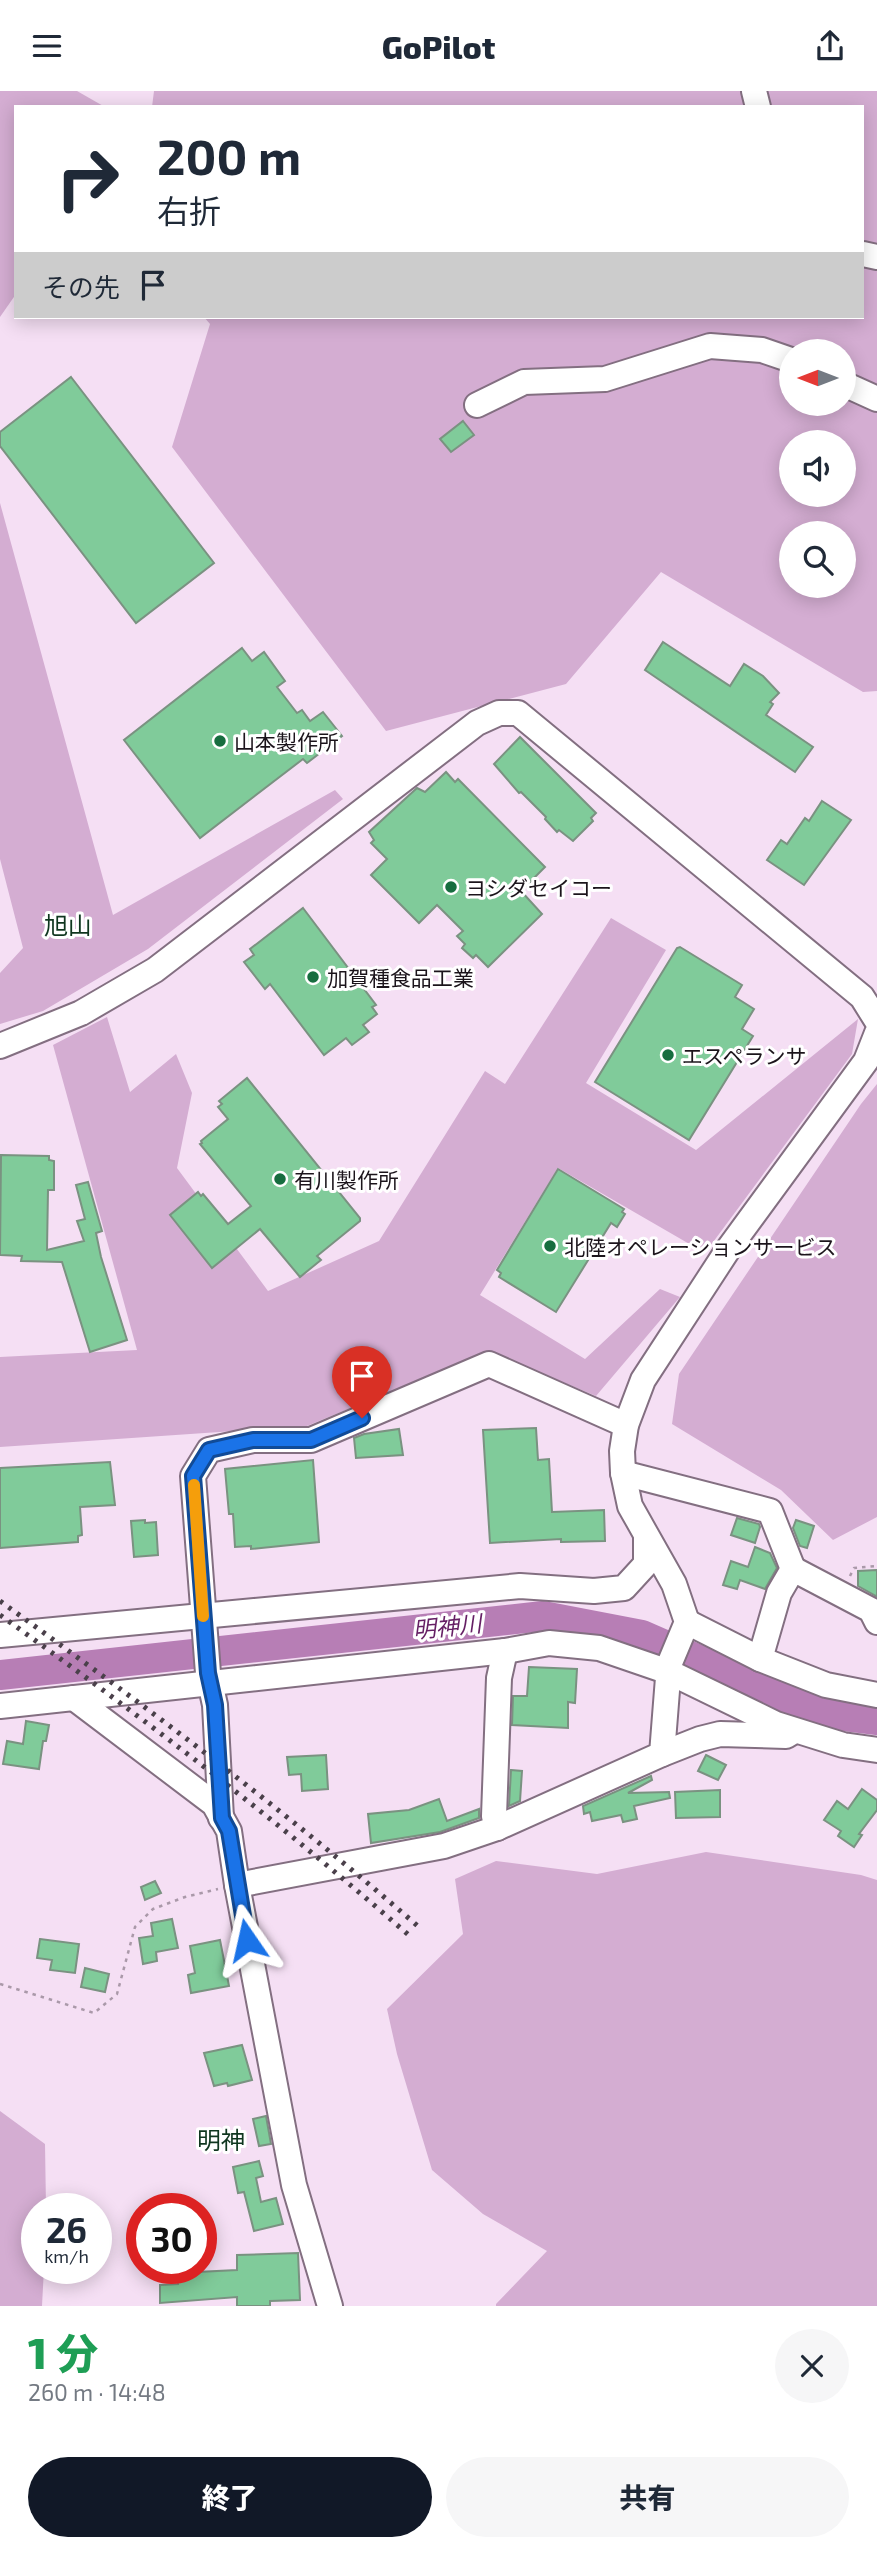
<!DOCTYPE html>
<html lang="ja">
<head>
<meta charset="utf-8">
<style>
	body { margin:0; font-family:"Exo 2","Noto Sans JP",sans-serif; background:#f6f6f7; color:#1f2937; height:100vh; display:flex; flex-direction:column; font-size:26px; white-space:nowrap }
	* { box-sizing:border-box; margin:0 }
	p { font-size:23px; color:#747a83 }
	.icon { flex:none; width:38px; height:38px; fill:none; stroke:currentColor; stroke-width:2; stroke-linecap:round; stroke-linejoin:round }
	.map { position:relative; height:2215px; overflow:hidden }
	.drawer { display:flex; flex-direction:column; background:#fff; flex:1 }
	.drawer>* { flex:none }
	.guide { position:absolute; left:14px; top:14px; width:850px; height:214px; border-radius:0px; box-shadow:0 4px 18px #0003; background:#fff; color:#1f2937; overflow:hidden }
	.needle { width:46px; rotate:270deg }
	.tools { position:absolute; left:779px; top:248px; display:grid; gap:14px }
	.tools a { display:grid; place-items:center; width:77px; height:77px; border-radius:50%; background:#fff; box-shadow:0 4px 18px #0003; font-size:35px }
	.speed { position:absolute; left:21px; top:2102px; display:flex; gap:14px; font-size:35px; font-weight:700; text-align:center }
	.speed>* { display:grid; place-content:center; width:91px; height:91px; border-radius:50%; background:#fff; box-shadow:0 4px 18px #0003; line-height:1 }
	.speed small { font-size:18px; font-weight:400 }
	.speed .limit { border:10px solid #d22; background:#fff; color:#111 }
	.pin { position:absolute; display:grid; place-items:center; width:60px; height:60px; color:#fff; margin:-72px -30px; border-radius:50% 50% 50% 0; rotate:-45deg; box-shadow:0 0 7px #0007 }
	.pin .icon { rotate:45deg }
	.me { position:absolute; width:77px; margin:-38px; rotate:349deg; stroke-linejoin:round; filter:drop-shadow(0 0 5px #0008) }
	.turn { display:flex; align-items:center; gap:24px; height:147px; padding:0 28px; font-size:32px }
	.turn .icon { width:91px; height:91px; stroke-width:2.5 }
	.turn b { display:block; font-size:49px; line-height:60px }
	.then { display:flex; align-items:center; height:66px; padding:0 28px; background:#0003; gap:14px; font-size:26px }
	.round { display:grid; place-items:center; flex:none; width:74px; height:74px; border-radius:37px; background:#f6f6f7 }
	.headline { display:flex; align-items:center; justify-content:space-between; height:119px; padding:0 28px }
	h1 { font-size:42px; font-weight:800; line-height:52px; color:#1e9e55 }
	.action { display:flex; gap:14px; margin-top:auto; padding:14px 28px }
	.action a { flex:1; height:80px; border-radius:42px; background:#111827; color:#fff; font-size:28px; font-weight:800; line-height:80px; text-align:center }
	.action a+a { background:#f6f6f7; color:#1f2937 }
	header { display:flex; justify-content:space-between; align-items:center; height:91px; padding:0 28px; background:#fff; font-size:32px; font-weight:800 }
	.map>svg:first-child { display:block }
	.green { fill:#d4add2; fill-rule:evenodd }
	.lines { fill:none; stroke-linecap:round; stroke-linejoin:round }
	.river { stroke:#b77eb5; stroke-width:30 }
	.building { fill:#80cb9a; stroke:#7a9281; stroke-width:2 }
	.minor-casing { stroke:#836f81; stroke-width:28 }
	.path { stroke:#aa99a9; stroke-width:2.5; stroke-dasharray:3.5 5; stroke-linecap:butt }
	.minor { stroke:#fff; stroke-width:24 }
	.rail { stroke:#4a404a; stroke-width:5; stroke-dasharray:3.5 7; stroke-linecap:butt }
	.route-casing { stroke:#114b97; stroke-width:18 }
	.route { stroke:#1a73e8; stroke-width:12 }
	.slow { stroke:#f59e0b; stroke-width:12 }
	.poi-dot { fill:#176d3f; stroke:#fff; stroke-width:2.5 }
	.labels { text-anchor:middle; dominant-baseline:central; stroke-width:6; stroke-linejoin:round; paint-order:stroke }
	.poi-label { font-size:21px; fill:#1b141b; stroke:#fff; text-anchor:start }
	.water-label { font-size:23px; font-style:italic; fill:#651f64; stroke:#fff }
	.quarter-label { font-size:24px; fill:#0f361f; stroke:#fff }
</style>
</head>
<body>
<header><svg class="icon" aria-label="menu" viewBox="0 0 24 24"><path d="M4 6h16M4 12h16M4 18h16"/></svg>GoPilot<svg class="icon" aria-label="share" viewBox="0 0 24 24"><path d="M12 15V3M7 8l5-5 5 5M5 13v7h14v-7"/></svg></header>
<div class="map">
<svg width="877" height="2215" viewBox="0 0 877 2215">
	<rect width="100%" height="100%" fill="#f5dff4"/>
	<g class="green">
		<path d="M 0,0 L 77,0 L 105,16 L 16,16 L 16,203 L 0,226 Z"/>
		<path d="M 154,0 L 877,0 L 877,600 L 863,601 L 661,481 L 566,593 L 386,640 L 172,356 L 210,233 L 204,226 L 863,226 L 863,16 L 152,16 ZM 791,261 L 844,261 L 844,313 L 791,313 ZM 791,352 L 844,352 L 844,404 L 791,404 ZM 791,443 L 844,443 L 844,495 L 791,495 Z"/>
		<path d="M 0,412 L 113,824 L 335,699 L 343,708 L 148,858 L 43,920 L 0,933 L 0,882 L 23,857 L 0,768 Z"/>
		<path d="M 611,827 L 666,859 L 586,992 L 696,1059 L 858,928 L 852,963 L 705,1162 L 558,1077 L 480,1204 L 585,1268 L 660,1198 L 680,1206 L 596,1305 L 488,1260 L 307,1335 L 0,1356 L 0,1266 L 137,1259 L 53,954 L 107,926 L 130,1001 L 176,963 L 192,1002 L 177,1077 L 268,1200 L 379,1150 L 485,980 L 505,993 Z"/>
		<path d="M 877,993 L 877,1426 L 833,1449 L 781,1399 L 672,1333 L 679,1283 L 861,1013 Z"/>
		<path d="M 706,1761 L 861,1784 L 877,1789 L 877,2215 L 496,2215 L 496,2213 L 547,2160 L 483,2123 L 432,2079 L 397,1963 L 387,1918 L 463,1843 L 455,1788 L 496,1770 L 597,1783 Z"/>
		<path d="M 0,2020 L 45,2053 L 46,2117 L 37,2118 L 37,2177 L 44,2177 L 42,2215 L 0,2215 Z"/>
	</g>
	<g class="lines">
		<path class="river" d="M 0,1584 L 543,1525 L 642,1544 L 820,1622 L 877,1629"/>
	</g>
	<g class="building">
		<path d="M 71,286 L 214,472 L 136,532 L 0,355 L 0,341 Z"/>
		<path d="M 463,330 L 474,344 L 451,361 L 440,348 Z"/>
		<path d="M 663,551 L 730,595 L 744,573 L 763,585 L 779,602 L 770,611 L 773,613 L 766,624 L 813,656 L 795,681 L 645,579 Z"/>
		<path d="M 242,557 L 252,570 L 264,561 L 285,590 L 277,596 L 297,622 L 302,619 L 310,630 L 323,621 L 342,645 L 307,672 L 303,668 L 200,747 L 124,649 Z"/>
		<path d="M 520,646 L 596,722 L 591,727 L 593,730 L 573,750 L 559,739 L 557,741 L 545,728 L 546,726 L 521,701 L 519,702 L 494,673 Z"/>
		<path d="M 446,681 L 455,691 L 458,688 L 545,776 L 521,800 L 542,823 L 488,876 L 476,864 L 473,867 L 462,857 L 465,853 L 457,845 L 463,840 L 437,814 L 419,832 L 371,784 L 387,768 L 371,752 L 374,749 L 369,741 L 417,697 L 425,701 Z"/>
		<path d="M 822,710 L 851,729 L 804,794 L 767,769 L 781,749 L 787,753 L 805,727 L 809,730 Z"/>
		<path d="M 303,817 L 376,914 L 372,916 L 377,923 L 363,934 L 369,941 L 352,954 L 346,947 L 324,964 L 270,893 L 265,898 L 244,871 L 254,864 L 250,858 Z"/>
		<path d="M 680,856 L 742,894 L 735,906 L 754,918 L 742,938 L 753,945 L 689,1049 L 595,991 L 677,857 Z"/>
		<path d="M 247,987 L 360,1127 L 360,1130 L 317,1165 L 321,1169 L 300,1186 L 260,1138 L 212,1177 L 170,1124 L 198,1101 L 201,1105 L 203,1103 L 228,1133 L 251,1115 L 200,1053 L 202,1052 L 201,1050 L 228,1028 L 218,1016 L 222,1013 L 219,1010 Z"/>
		<path d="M 1,1064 L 49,1065 L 49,1069 L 54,1070 L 54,1099 L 48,1099 L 47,1159 L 84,1150 L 77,1130 L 85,1128 L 76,1094 L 88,1091 L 102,1140 L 96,1142 L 101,1166 L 127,1249 L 90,1261 L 62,1171 L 21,1170 L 22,1165 L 0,1164 Z"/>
		<path d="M 558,1078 L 624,1118 L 622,1121 L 625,1123 L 617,1136 L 611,1132 L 556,1221 L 499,1186 L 501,1182 L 497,1179 Z"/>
		<path d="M 536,1337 L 538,1369 L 549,1368 L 552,1421 L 604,1419 L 605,1450 L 561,1451 L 561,1448 L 490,1452 L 483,1339 Z"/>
		<path d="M 399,1338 L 403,1364 L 356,1367 L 354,1347 L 364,1343 Z"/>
		<path d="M 313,1369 L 319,1451 L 251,1458 L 251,1455 L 235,1456 L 233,1423 L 229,1423 L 225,1378 Z"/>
		<path d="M 110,1371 L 115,1414 L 80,1416 L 82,1444 L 78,1445 L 78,1451 L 0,1457 L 0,1377 Z"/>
		<path d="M 737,1427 L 759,1433 L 760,1436 L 755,1452 L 731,1444 Z"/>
		<path d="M 145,1429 L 145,1432 L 156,1431 L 158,1464 L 134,1466 L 131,1430 Z"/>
		<path d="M 796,1429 L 814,1435 L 807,1457 L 800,1455 L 793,1437 Z"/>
		<path d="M 755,1456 L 770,1462 L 777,1477 L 765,1498 L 740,1489 L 737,1498 L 723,1494 L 731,1470 L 748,1476 Z"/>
		<path d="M 877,1479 L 877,1505 L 876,1505 L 858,1495 L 858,1480 Z"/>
		<path d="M 529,1576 L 577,1578 L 575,1612 L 568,1611 L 568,1637 L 512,1634 L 513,1605 L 527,1605 Z"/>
		<path d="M 26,1630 L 49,1634 L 46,1650 L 43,1650 L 39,1678 L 3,1673 L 7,1650 L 23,1653 Z"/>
		<path d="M 326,1664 L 328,1698 L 302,1700 L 301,1683 L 289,1684 L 287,1666 Z"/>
		<path d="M 706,1664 L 726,1674 L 718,1689 L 698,1680 Z"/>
		<path d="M 511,1679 L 522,1680 L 520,1710 L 509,1715 Z"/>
		<path d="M 651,1685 L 652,1689 L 628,1702 L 669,1701 L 670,1707 L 634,1715 L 637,1728 L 623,1731 L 621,1724 L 592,1730 L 590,1721 L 584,1723 L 583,1715 Z"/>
		<path d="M 862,1698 L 877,1709 L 877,1719 L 859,1743 L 862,1744 L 854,1756 L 838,1745 L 841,1740 L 824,1729 L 837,1710 L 848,1718 Z"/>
		<path d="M 720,1699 L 720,1726 L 676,1727 L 675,1701 Z"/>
		<path d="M 439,1708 L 447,1730 L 479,1718 L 479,1727 L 440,1741 L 371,1752 L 368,1723 L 409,1719 Z"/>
		<path d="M 155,1790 L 161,1802 L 145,1809 L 141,1796 Z"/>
		<path d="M 172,1828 L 178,1857 L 156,1861 L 157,1870 L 143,1873 L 139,1847 L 153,1845 L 151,1832 Z"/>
		<path d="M 40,1848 L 79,1853 L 75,1882 L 50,1879 L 52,1869 L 37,1867 Z"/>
		<path d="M 220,1849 L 229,1895 L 191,1902 L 188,1884 L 195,1882 L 190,1855 Z"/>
		<path d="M 85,1877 L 109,1883 L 105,1901 L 81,1896 Z"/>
		<path d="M 242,1954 L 252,1989 L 228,1995 L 227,1992 L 214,1995 L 204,1962 Z"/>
		<path d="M 266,2025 L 271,2053 L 259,2055 L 253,2028 Z"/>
		<path d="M 259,2070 L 263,2085 L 256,2087 L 261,2111 L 276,2107 L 283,2133 L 254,2140 L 244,2101 L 238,2102 L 233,2076 Z"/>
		<path d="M 298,2162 L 300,2209 L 270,2210 L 270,2215 L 237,2215 L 237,2206 L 160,2212 L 160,2194 L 178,2193 L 177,2182 L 237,2179 L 237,2164 Z"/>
	</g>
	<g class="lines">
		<defs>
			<g id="minor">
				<path d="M 754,0 L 758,16"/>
				<path d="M 863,163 L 877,166"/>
				<path d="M 844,293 L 877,308"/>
				<path d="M 477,314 L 524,291 L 605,288 L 710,255 L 762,259 L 791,269"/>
				<path d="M 0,955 L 81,922 L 155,879 L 477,632 L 499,622 L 518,622 L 862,906 L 877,930"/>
				<path d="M 623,1382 L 770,1420 L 793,1478"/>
				<path d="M 687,1531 L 760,1568 L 826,1594 L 877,1604"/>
				<path d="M 0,1544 L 520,1495 L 594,1500 L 624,1497 L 646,1473 L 646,1445"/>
				<path d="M 760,1568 L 779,1502 L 793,1478 L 871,1519 L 877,1531"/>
				<path d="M 74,1607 L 214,1713 L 229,1740 L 237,1794 L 294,2094 L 330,2215"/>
				<path d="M 0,1615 L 505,1560 L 549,1552 L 599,1557 L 669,1581 L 776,1633 L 843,1654 L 877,1659"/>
				<path d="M 662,1663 L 700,1648 L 720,1643 L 786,1645 L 791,1642"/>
				<path d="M 221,1727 L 215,1614 L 208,1582 L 193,1385 L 209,1359 L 253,1349 L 311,1349 L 489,1273 L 626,1334"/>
				<path d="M 497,1737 L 494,1725 L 499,1587 L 505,1560"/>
				<path d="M 237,1794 L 444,1755 L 497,1737 L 662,1663 L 669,1574 L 687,1531 L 674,1493 L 630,1415 L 623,1382 L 622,1360 L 626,1334 L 643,1289 L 729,1157 L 866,970 L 877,942"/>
			</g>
		</defs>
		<use href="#minor" class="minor-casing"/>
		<g class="path">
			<path d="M 850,1485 L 854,1477 L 877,1475"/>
			<path d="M 0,1893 L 94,1922 L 117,1903 L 135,1836 L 153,1818 L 185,1806 L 218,1798"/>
		</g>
		<use href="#minor" class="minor"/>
		<g class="rail">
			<path d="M 0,1510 C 144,1614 286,1720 420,1837"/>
			<path d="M 0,1524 C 142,1626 280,1731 412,1847"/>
		</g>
	</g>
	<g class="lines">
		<defs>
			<path id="route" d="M 247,1849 L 229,1740 L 222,1727 L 215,1614 L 208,1582 L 193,1385 L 209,1359 L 253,1349 L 311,1349 L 362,1327"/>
		</defs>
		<use href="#route" class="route-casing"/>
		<use href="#route" class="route"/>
		<path class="slow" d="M 194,1394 L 203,1525"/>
	</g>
	<g class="poi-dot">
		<circle cx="220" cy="650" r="7"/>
		<circle cx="451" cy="796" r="7"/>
		<circle cx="313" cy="886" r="7"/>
		<circle cx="668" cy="964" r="7"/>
		<circle cx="280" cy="1088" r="7"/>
		<circle cx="550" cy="1155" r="7"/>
	</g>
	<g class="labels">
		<g class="poi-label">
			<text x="234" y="650">山本製作所</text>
			<text x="465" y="796">ヨシダセイコー</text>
			<text x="327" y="886">加賀種食品工業</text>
			<text x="682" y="964">エスペランサ</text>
			<text x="294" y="1088">有川製作所</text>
			<text x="564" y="1155">北陸オペレーションサービス</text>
		</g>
		<g class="water-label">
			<text transform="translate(447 1535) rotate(-6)">明神川</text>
		</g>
		<g class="quarter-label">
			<text x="68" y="833">旭山</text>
			<text x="221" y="2048">明神</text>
		</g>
	</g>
</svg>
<div class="tools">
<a><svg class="needle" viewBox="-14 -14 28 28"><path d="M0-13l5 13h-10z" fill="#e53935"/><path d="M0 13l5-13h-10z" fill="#747a83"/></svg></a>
<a><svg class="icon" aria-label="sound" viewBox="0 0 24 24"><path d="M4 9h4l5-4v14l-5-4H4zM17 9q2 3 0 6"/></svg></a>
<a><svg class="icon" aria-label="search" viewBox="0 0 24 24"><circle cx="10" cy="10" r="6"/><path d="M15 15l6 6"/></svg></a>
</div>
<div class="speed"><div>26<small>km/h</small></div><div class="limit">30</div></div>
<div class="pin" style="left:362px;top:1327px;background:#d93025"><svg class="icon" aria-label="arrive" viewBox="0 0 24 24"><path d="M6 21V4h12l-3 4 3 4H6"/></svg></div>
<svg class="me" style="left:247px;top:1849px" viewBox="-20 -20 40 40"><path d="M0-17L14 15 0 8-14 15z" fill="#1a73e8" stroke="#fff" stroke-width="4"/></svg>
<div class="guide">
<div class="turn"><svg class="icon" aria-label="right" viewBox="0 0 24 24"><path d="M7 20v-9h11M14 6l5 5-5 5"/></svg><div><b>200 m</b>右折</div></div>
<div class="then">その先<svg class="icon" aria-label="arrive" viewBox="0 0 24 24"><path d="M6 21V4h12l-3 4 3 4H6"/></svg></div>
</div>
</div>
<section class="drawer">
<div class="headline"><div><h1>1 分</h1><p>260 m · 14:48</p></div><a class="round"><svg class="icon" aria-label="close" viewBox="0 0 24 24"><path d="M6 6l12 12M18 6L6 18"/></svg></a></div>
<div class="action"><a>終了</a><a>共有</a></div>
</section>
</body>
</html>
